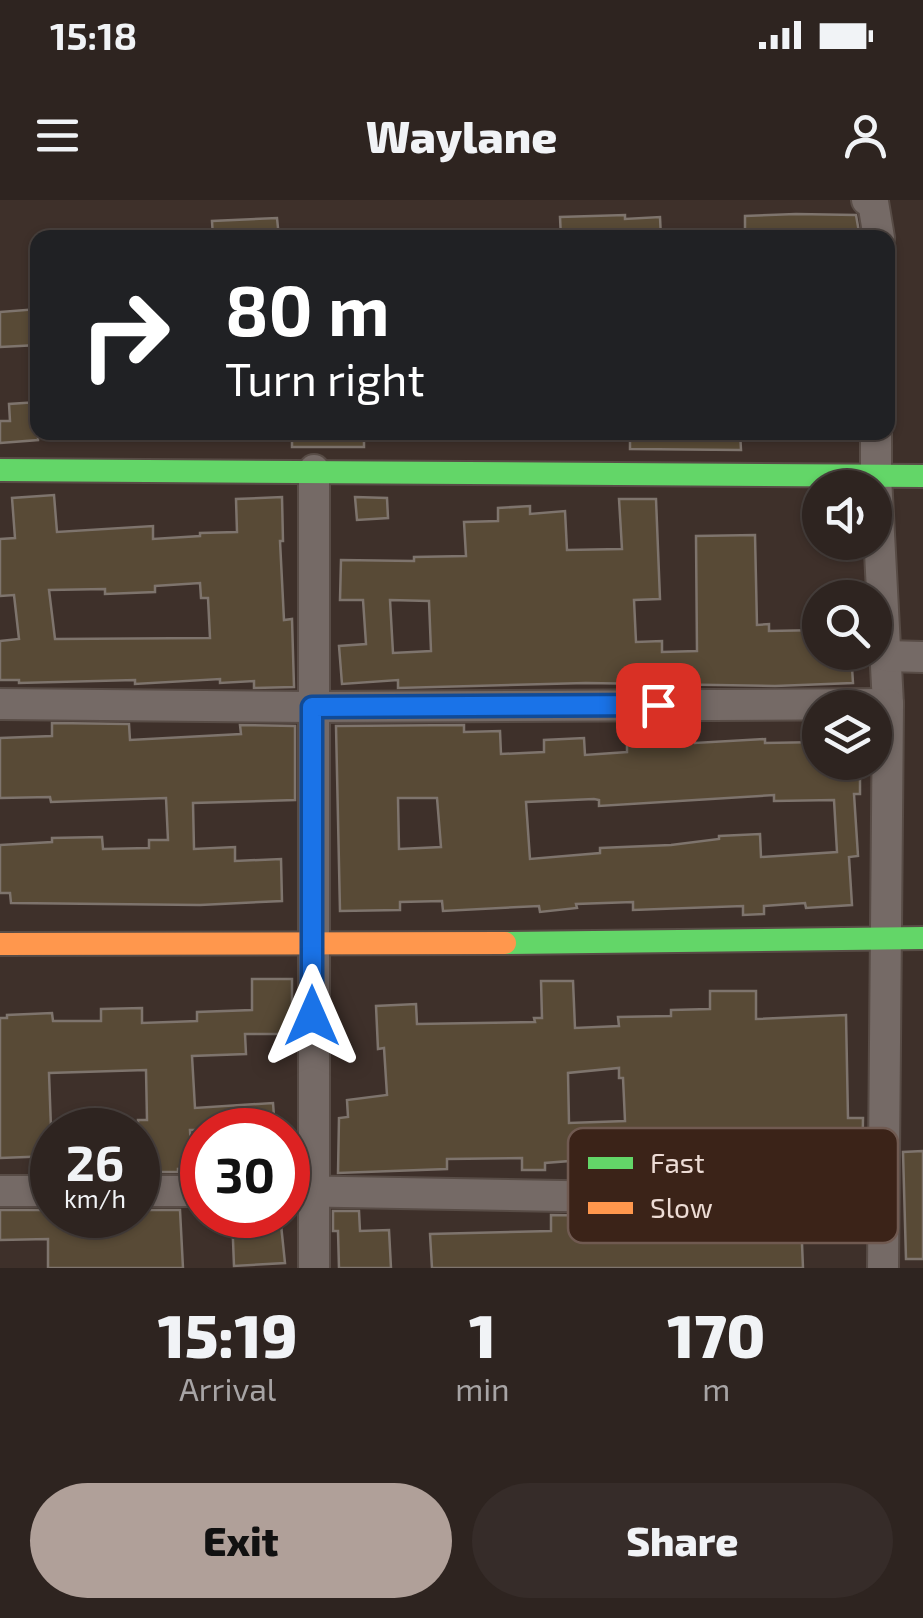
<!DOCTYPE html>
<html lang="en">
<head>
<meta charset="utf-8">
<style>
	body { margin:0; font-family:"Exo 2",sans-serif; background:#362c29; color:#f1f3f6; height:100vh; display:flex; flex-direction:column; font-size:38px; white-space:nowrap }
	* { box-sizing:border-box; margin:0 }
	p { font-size:32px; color:#a7a4a5 }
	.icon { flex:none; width:55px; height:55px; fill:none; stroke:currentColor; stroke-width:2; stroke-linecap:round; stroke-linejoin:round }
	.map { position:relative; height:1068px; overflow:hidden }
	.side { display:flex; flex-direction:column; background:#2e2420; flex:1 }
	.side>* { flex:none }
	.guide { position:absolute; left:30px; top:30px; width:865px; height:210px; border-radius:20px; box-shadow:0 2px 8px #0004,0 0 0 2px #49413e; background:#202124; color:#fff; overflow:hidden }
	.fabs { position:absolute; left:802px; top:270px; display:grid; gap:20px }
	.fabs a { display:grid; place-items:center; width:90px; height:90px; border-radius:50%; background:#2e2420; box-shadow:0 2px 8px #0004,0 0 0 2px #49413e; font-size:50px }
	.speed { position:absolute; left:30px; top:908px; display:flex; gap:20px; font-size:50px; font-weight:700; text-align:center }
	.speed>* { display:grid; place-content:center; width:130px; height:130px; border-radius:50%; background:#2e2420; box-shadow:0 2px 8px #0004,0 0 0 2px #49413e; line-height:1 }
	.speed small { font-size:25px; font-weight:400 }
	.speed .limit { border:15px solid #d22; background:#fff; color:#111 }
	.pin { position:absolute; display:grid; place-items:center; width:85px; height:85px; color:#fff; margin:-42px; border-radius:20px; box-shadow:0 5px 15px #0006 }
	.me { position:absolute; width:110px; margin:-55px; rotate:0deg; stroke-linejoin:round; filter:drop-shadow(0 0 8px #0008) }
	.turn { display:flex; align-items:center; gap:35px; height:210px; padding:0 30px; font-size:45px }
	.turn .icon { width:130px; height:130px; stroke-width:2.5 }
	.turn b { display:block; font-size:70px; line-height:85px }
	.eta { display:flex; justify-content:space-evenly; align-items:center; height:170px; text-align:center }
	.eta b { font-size:60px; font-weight:800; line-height:70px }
	.primary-button { display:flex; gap:20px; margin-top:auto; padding:20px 30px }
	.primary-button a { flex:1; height:115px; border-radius:60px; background:#b0a099; color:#111; font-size:40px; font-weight:800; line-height:115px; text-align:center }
	.primary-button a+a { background:#362c29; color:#f1f3f6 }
	.status { display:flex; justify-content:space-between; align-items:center; height:70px; padding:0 50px; background:#2e2420; direction:ltr }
	.status svg { height:28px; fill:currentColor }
	header { display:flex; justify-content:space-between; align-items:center; height:130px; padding:0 30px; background:#2e2420; font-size:45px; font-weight:800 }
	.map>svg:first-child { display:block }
	.building { fill:#584a36; stroke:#7e746d; stroke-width:2.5; fill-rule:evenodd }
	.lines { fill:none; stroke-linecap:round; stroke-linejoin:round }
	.street-casing { stroke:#584c46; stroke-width:34 }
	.fast-casing { stroke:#584c46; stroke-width:26 }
	.slow-casing { stroke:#584c46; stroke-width:26 }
	.street { stroke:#756a66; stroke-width:30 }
	.fast { stroke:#63d668; stroke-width:22 }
	.slow { stroke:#ff974d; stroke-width:22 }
	.route-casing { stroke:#114b97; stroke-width:25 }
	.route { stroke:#1a73e8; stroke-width:18 }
	.key { fill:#3b2318; stroke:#705a51; stroke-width:2.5 }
	.key-label { font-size:28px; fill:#eddcd5 }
</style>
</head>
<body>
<div class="status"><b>15:18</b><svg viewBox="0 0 49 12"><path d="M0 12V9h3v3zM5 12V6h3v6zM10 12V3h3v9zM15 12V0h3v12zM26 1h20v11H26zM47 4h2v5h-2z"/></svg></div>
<header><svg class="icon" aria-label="menu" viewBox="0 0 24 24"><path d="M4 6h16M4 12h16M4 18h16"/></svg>Waylane<svg class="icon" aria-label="person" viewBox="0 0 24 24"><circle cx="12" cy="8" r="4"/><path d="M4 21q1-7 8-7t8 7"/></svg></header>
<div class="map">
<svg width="923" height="1068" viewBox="0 0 923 1068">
	<rect width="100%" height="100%" fill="#3e302a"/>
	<g class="building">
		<path d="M 796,14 L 856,15 L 860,38 L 745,38 L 745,16 Z"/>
		<path d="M 625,15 L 625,19 L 660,17 L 661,38 L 561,38 L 560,17 Z"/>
		<path d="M 277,18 L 279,38 L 213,38 L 212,21 Z"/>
		<path d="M 38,109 L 38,145 L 0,147 L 0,112 Z"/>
		<path d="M 38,202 L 38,240 L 0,243 L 0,221 L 10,221 L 9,204 Z"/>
		<rect x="292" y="232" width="72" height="15"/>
		<path d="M 630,232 L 740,232 L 741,250 L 630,249 Z"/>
		<path d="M 54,295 L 57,332 L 153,326 L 153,339 L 200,336 L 200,333 L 237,332 L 236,299 L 282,297 L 283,341 L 280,341 L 284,420 L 292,419 L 294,487 L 254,488 L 254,481 L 220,483 L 220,479 L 135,484 L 135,480 L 19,483 L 19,480 L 0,480 L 0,441 L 19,439 L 14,395 L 0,396 L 0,339 L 15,338 L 12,298 ZM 200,383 L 201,398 L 208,398 L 210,438 L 55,439 L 49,390 L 105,389 L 105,394 L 155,392 L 155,386 Z"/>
		<path d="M 355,297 L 387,298 L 388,318 L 357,320 Z"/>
		<path d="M 619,299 L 656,299 L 660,399 L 634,400 L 636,442 L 662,441 L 662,452 L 697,451 L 696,336 L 755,335 L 757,425 L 769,424 L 769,431 L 820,430 L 820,452 L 851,452 L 853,483 L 775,486 L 586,483 L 398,488 L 398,480 L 342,484 L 339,446 L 366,444 L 363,400 L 340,400 L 341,360 L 414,361 L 414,357 L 466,356 L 464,322 L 498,321 L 498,308 L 530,306 L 530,314 L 565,311 L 567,350 L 622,349 ZM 390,400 L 429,401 L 431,451 L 393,453 Z"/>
		<path d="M 52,523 L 129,524 L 130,540 L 241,534 L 240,525 L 295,526 L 295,600 L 193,603 L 194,649 L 235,647 L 235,661 L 281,659 L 282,701 L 200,705 L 11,703 L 10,693 L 0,693 L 0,645 L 52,642 L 52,638 L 102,637 L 103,649 L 149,648 L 149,640 L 168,640 L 166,598 L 51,602 L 50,597 L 0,598 L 0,538 L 52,536 Z"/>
		<path d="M 464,525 L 464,532 L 500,531 L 501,554 L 544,552 L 544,540 L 584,538 L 585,555 L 627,552 L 627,531 L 656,530 L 656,532 L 694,529 L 695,543 L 765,539 L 765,543 L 820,542 L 820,562 L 860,562 L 860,594 L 854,594 L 858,656 L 849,657 L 852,705 L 806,708 L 805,703 L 764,706 L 764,714 L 743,715 L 743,706 L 633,710 L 633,702 L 576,704 L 577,708 L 540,712 L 539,706 L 443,711 L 442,701 L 400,702 L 400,710 L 340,711 L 336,526 ZM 774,595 L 774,601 L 834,600 L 837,652 L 761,657 L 760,634 L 719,636 L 719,639 L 671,645 L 600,648 L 600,653 L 530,659 L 526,602 L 594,599 L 599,600 L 599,606 ZM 398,598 L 437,598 L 441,647 L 399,649 Z"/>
		<path d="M 252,779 L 292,779 L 292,834 L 245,834 L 246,854 L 192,856 L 195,908 L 273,903 L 275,930 L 190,930 L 192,968 L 178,969 L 178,972 L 138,972 L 138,920 L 147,920 L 146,870 L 49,873 L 52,956 L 0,958 L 0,818 L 7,818 L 7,815 L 52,813 L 53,821 L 101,821 L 101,809 L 142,808 L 142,823 L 197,821 L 197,812 L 252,810 Z"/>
		<path d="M 541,781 L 573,781 L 575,828 L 619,826 L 618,817 L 671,816 L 671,810 L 710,809 L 710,791 L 756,791 L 756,819 L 846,815 L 848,918 L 863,918 L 862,976 L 804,975 L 800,982 L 758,981 L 758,961 L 710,963 L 711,973 L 685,974 L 684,952 L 545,963 L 545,970 L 522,970 L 522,958 L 447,959 L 447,969 L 338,973 L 339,918 L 348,917 L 347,900 L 387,895 L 384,848 L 378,849 L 376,806 L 416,804 L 417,824 L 535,822 L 534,818 L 542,818 ZM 619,868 L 619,878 L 623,878 L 625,921 L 569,923 L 568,873 Z"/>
		<path d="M 923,951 L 923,1059 L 906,1059 L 903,952 Z"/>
		<path d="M 0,1010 L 52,1010 L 52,1015 L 138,1015 L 138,1010 L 180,1010 L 183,1068 L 48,1068 L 48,1039 L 0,1040 Z"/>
		<path d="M 333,1011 L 359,1011 L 360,1031 L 389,1030 L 391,1068 L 339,1068 L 338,1031 L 333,1031 Z"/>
		<path d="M 232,1015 L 280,1015 L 285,1063 L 234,1066 Z"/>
		<path d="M 551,1015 L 632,1016 L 632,1021 L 705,1017 L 801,1019 L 803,1068 L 432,1068 L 430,1034 L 551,1031 Z"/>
	</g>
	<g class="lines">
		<defs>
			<g id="street">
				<path d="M 867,0 L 873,2 L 879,38"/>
				<path d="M 876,232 L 876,277 L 888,504 L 883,1068"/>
				<path d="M 887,456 L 923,457"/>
				<path d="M 0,504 L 312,507 L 888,504"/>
				<path d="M 0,991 L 52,991"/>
				<path d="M 138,991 L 202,991"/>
				<path d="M 288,991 L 882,1002"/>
				<path d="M 314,1068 L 314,270"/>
			</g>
			<g id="fast">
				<path d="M 0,270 L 923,276"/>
				<path d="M 505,743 L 923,738"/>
			</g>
			<path id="slow" d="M 0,744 L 505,743"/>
		</defs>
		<use href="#street" class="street-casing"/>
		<use href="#fast" class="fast-casing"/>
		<use href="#slow" class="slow-casing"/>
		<use href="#street" class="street"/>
		<use href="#fast" class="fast"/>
		<use href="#slow" class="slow"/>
	</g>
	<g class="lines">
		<defs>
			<path id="route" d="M 312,816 L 312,507 L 658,505"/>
		</defs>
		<use href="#route" class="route-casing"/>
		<use href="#route" class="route"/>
	</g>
	<rect x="568" y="928" width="330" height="115" rx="15" class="key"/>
	<rect x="588" y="957" width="45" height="12" fill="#63d668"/>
	<rect x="588" y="1002" width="45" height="12" fill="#ff974d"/>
	<g class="key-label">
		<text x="650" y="973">Fast</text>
		<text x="650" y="1018">Slow</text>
	</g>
</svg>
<div class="fabs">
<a><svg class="icon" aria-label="sound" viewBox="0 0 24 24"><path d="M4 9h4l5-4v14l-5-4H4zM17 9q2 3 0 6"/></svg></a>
<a><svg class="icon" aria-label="search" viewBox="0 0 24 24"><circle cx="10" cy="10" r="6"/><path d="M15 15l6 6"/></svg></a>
<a><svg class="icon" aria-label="layers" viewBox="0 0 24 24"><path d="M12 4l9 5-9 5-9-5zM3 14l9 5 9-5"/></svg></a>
</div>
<div class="speed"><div>26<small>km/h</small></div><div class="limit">30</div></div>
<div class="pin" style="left:658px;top:505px;background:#d93025"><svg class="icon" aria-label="arrive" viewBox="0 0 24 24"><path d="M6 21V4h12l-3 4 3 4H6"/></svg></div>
<svg class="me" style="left:312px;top:816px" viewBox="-20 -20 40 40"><path d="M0-17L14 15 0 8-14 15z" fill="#1a73e8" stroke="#fff" stroke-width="4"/></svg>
<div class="guide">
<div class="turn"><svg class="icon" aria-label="right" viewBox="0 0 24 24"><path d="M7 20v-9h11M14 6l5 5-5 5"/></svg><div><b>80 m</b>Turn right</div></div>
</div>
</div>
<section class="side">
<div class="eta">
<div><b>15:19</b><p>Arrival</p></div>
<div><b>1</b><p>min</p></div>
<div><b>170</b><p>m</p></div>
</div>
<div class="primary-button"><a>Exit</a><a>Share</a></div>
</section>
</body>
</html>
